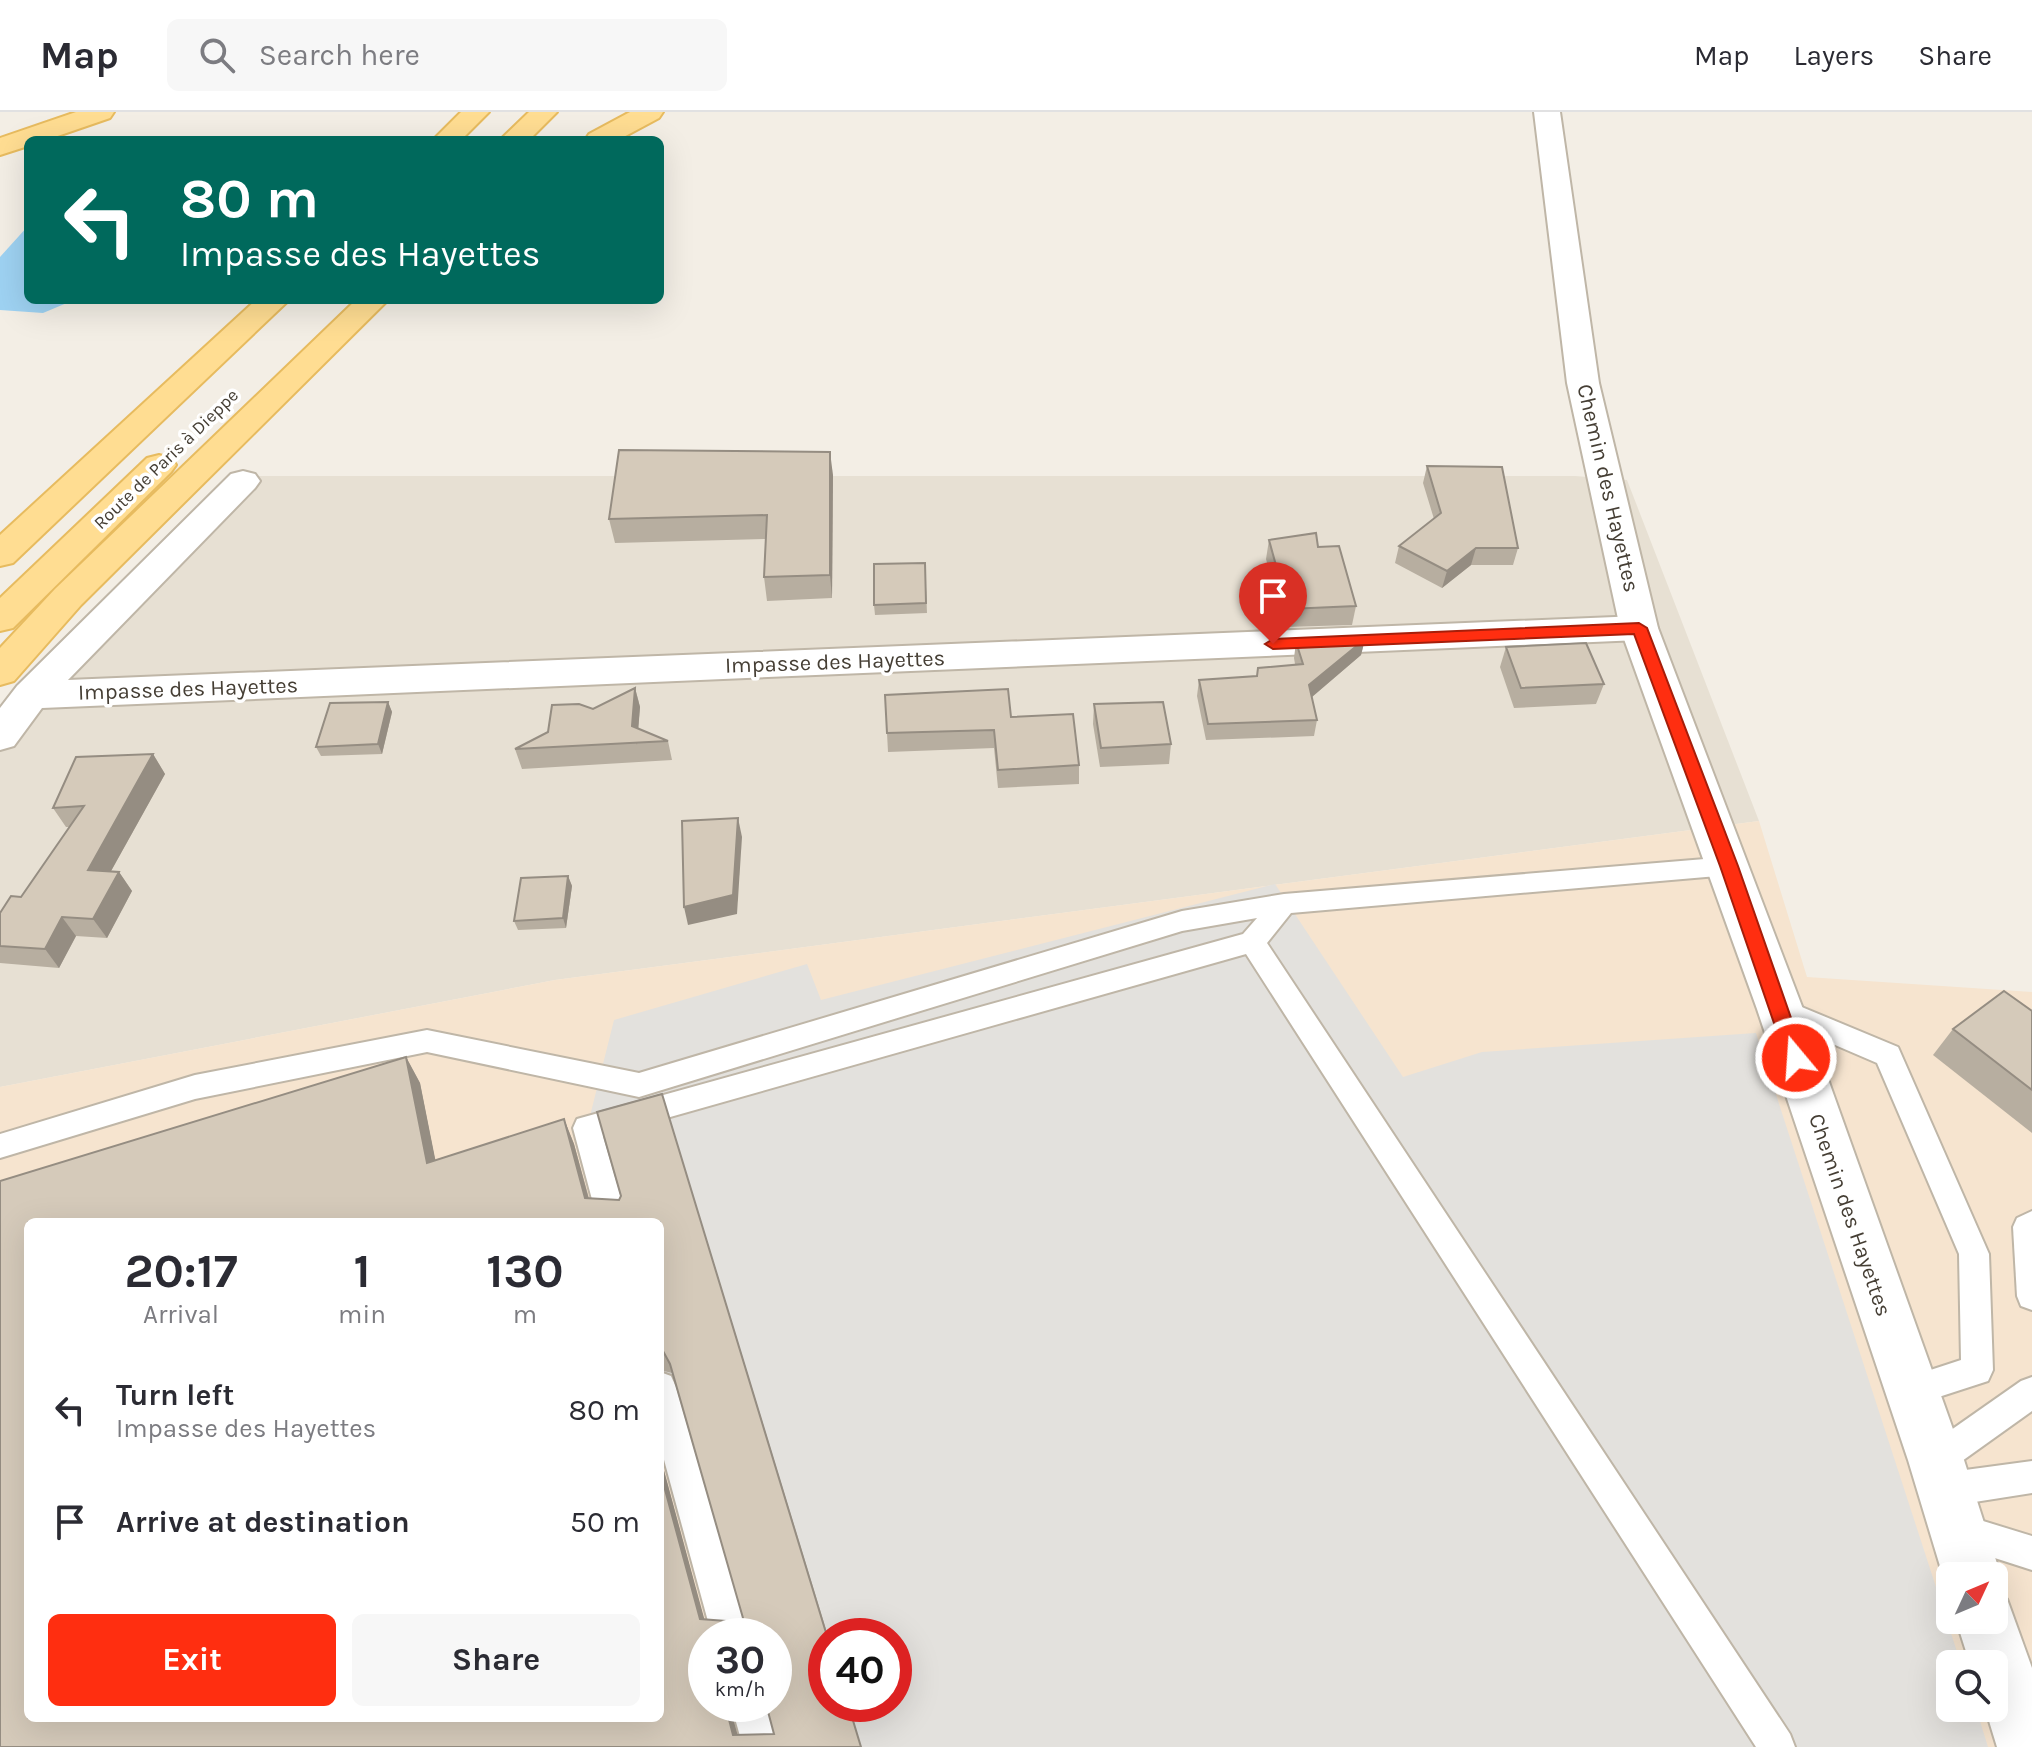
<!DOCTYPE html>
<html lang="en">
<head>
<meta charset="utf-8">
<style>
	body { margin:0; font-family:Karla,sans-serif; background:#f7f7f7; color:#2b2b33; height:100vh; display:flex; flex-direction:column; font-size:30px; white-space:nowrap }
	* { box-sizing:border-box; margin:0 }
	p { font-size:26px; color:#7c7c81 }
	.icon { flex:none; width:44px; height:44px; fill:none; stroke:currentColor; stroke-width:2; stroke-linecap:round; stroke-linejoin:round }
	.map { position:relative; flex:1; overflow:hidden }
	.details { position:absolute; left:24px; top:1106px; width:640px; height:504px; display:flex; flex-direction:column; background:#fff; border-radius:12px; box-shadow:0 8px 32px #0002 }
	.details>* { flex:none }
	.guide { position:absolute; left:24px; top:24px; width:640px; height:168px; border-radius:12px; box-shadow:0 8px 32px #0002; background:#00695c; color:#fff; overflow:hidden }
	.needle { width:52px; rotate:46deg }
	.fabs { position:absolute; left:1936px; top:1450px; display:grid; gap:16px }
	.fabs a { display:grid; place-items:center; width:72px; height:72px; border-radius:12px; background:#fff; box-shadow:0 8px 32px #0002; font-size:40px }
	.speed { position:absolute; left:688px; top:1506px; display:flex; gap:16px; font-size:40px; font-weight:700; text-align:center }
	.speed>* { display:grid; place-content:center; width:104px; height:104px; border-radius:50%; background:#fff; box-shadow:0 8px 32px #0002; line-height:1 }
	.speed small { font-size:20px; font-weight:400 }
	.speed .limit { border:12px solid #d22; background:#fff; color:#111 }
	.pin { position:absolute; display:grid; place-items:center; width:68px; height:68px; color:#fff; margin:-82px -34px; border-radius:50% 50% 50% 0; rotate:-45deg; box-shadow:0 0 8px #0007 }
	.pin .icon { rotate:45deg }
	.me { position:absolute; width:88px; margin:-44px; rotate:342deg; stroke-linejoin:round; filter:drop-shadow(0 0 6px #0008) }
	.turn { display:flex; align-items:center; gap:28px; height:168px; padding:0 24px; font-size:36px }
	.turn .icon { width:104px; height:104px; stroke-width:2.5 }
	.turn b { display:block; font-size:56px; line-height:68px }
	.eta { display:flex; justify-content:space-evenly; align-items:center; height:136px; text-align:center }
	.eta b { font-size:48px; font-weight:700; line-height:56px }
	.button { display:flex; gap:16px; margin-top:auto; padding:16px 24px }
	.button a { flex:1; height:92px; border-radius:12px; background:#ff2e10; color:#fff; font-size:32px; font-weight:700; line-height:92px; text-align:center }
	.button a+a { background:#f7f7f7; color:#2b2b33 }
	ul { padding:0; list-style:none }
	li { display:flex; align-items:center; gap:24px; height:112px; padding:0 24px }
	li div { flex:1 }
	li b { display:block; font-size:30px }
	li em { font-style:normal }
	header { display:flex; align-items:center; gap:48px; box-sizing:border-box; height:112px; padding:0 40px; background:#fff; border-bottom:2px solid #e1e1e2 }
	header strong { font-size:38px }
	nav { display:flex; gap:44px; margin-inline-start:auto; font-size:28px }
	.search { width:560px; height:72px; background:#f7f7f7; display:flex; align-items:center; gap:20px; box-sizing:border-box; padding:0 28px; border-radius:12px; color:#7c7c81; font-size:30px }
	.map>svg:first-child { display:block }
	.residential { fill:#e7e0d3 }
	.commercial { fill:#f6e4cf; fill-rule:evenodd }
	.parking { fill:#e3e1dd; fill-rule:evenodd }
	.water { fill:#9ed2f2 }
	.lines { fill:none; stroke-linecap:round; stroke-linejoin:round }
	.service-casing { stroke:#bfb6a7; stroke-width:4 }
	.minor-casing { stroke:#bfb6a7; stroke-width:4 }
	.tertiary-casing { stroke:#bfb6a7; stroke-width:4 }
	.primary-casing { stroke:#e7bb5f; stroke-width:4 }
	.service { fill:#fff; fill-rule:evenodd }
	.minor { fill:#fff; fill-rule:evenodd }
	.tertiary { fill:#fff; fill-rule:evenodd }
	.primary { fill:#ffdd92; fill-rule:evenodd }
	.wall { fill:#b7aea0; fill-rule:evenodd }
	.shaded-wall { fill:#958d82 }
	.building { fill:#d5caba; stroke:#958d82; stroke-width:2; fill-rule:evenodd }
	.route { fill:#ff2e10; stroke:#a61e0a; stroke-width:2 }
	.labels { text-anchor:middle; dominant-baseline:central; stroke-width:7; stroke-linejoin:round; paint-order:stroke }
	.far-street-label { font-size:18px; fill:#453e34; stroke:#fff }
	.street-label { font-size:22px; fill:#453e34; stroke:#fff }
</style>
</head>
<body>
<header>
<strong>Map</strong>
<div class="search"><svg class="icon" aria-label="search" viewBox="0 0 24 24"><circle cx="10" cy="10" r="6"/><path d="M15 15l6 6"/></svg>Search here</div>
<nav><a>Map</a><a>Layers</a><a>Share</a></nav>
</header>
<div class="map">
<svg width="2032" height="1635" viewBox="0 0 2032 1635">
	<rect width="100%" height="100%" fill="#f3eee5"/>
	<path class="residential" d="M 238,364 L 1575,364 L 1627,368 L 1759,709 L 555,868 L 0,975 L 0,625 Z"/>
	<path class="commercial" d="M 1759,709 L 1807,865 L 2032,880 L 2032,1635 L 0,1635 L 0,975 L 555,868 ZM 28,1110 L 660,1110 L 660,1606 L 28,1606 ZM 1950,1464 L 1994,1464 L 1994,1508 L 1950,1508 ZM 706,1524 L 774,1524 L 774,1592 L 706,1592 ZM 826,1524 L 894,1524 L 894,1592 L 826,1592 ZM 1950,1552 L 1994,1552 L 1994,1596 L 1950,1596 Z"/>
	<path class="parking" d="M 1275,772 L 1403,965 L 1482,940 L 1756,921 L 1961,1552 L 1950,1552 L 1950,1596 L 1976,1596 L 1988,1635 L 761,1635 L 774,1592 L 774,1524 L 730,1524 L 660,1275 L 660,1110 L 613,1110 L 587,1016 L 614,908 L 807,852 L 821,888 ZM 826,1524 L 894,1524 L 894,1592 L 826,1592 Z"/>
	<path class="water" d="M 28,114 L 28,188 L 74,188 L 43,201 L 0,198 L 0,145 Z"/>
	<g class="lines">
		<defs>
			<g id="service">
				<path d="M 1729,745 L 1738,747 L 1742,754 L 1738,761 L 1729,763 L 1291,801 L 1267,831 L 1790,1622 L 1795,1635 L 1756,1635 L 1246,842 L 603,1024 L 628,1110 L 598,1110 L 573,1016 L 577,1007 L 1243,822 L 1257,806 L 1182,819 L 639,985 L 427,940 L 195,987 L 0,1046 L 0,1022 L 195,963 L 427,918 L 639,961 L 1182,799 L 1284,782 Z"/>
				<path d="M 1780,886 L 1898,935 L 1989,1142 L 1993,1258 L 1988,1269 L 1911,1294 L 1900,1290 L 1895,1279 L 1900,1268 L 1961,1248 L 1959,1142 L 1877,951 L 1770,905 L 1766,897 L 1770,889 Z"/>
				<path d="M 2032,1099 L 2032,1198 L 2021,1194 L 2017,1184 L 2013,1115 L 2017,1106 Z"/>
				<path d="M 660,1260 L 671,1264 L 676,1275 L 748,1524 L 712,1524 L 660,1333 Z"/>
				<path d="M 2032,1265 L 2032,1299 L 1948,1359 L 1936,1364 L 1924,1359 L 1920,1348 L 1924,1337 L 2021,1269 Z"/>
				<path d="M 2032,1349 L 2032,1381 L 1943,1395 L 1931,1390 L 1926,1378 L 1931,1366 L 1943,1361 Z"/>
				<path d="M 1957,1401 L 2032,1424 L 2032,1458 L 1945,1430 L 1940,1418 L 1945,1406 Z"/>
				<path d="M 731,1592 L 767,1592 L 779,1635 L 743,1635 Z"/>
			</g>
			<path id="minor" d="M 243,359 L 255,362 L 260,369 L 255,376 L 68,568 L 1639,504 L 1652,507 L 1658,516 L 1652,525 L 1639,528 L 42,596 L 14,634 L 0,638 L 0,596 L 17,574 L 231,362 Z"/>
			<g id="tertiary">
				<path d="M 1534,0 L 1560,0 L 1599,271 L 1658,516 L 1803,897 L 1964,1348 L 2001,1464 L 1994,1481 L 1994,1464 L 1950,1464 L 1950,1481 L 1943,1464 L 1908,1348 L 1757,897 L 1620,516 L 1567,271 Z"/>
				<path d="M 1994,1482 L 2007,1487 L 2032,1556 L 2032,1635 L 1997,1635 L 1985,1596 L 1994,1596 L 1994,1552 L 1970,1552 L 1956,1508 L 1994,1508 Z"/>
			</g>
			<g id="primary">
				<path d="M 76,0 L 114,0 L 110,6 L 46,28 L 28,28 L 28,34 L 0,43 L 0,26 Z"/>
				<path d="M 461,0 L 489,0 L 461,28 L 433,28 Z"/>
				<path d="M 529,0 L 557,0 L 529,28 L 500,28 Z"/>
				<path d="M 630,0 L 663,0 L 659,6 L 618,28 L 585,28 L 589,22 Z"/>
				<path d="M 256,188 L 289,188 L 13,451 L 0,454 L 0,423 Z"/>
				<path d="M 356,188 L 388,188 L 81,493 L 14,569 L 0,573 L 0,536 L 55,477 Z"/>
				<path d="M 159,343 L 171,346 L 176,353 L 171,360 L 13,516 L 0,519 L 0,486 L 147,346 Z"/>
			</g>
		</defs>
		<use href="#service" class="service-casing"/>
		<use href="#minor" class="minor-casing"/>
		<use href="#tertiary" class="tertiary-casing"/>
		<use href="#primary" class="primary-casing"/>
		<use href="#service" class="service"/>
		<use href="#minor" class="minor"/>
		<use href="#tertiary" class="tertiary"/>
		<use href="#primary" class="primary"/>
	</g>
	<g class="wall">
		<path d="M 1427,354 L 1518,436 L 1513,453 L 1471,453 L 1442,476 L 1395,451 L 1399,434 L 1434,407 L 1423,371 Z"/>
		<path d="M 833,363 L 832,486 L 767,489 L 764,465 L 766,427 L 615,431 L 609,407 Z"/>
		<path d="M 1269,428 L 1318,435 L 1356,494 L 1352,513 L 1285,515 L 1266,447 Z"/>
		<path d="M 925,451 L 927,501 L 875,503 L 874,493 Z"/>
		<path d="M 1365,527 L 1361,543 L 1312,585 L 1317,608 L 1314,624 L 1206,628 L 1197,584 L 1199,568 L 1257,564 L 1295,552 L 1294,546 L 1296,530 Z"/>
		<path d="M 1506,535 L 1604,572 L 1596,592 L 1514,596 L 1500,555 Z"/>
		<path d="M 635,576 L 640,595 L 638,617 L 668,629 L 672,648 L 522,657 L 515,637 Z"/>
		<path d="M 388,590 L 392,600 L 382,642 L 321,644 L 316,635 Z"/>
		<path d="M 1094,592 L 1171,632 L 1169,652 L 1100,655 L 1093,612 Z"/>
		<path d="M 1011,605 L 1079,653 L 1079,672 L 998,676 L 994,636 L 888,640 L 887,621 Z"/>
		<path d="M 153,642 L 165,662 L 111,759 L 119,760 L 132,779 L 107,826 L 76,824 L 59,856 L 0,851 L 0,801 L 21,785 L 70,715 L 66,715 L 53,696 Z"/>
		<path d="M 568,764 L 572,774 L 566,816 L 518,818 L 514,809 Z"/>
		<path d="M 2032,899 L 2032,1021 L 1933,943 L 1953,917 Z"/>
		<path d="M 406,945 L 420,971 L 435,1048 L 564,1007 L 574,1032 L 589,1086 L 619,1088 L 621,1084 L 597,1000 L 662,982 L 828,1524 L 826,1524 L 826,1592 L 848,1592 L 861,1635 L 0,1635 L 0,1069 ZM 28,1110 L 660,1110 L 660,1258 L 672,1261 L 674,1264 L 743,1506 L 740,1510 L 704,1508 L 660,1344 L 660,1606 L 28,1606 ZM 706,1524 L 774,1524 L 774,1592 L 766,1592 L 774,1622 L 737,1622 L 729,1592 L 706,1592 Z"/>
	</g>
	<g class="shaded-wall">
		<path d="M 830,340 L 833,363 L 832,486 L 830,463 Z"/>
		<path d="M 1476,436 L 1471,453 L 1442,476 L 1447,459 Z"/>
		<path d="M 1365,527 L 1361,543 L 1306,590 L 1309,573 Z"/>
		<path d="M 635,576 L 640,595 L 637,633 L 632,614 Z"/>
		<path d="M 388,590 L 392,600 L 382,642 L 378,632 Z"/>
		<path d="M 153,642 L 165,662 L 101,777 L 88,758 Z"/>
		<path d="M 738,706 L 742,725 L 737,802 L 688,813 L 684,795 Z"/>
		<path d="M 119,760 L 132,779 L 107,826 L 93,807 Z"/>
		<path d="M 568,764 L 572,774 L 566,816 L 563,806 Z"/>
		<path d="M 62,805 L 76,824 L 59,856 L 45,837 Z"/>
		<path d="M 406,945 L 420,971 L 441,1076 L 427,1051 Z"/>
		<path d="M 564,1007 L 574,1032 L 595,1110 L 585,1086 Z"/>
		<path d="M 660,1344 L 709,1524 L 700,1507 L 660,1359 Z"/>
		<path d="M 725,1592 L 729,1592 L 741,1635 L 733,1623 Z"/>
	</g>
	<g class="building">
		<path d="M 619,338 L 830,340 L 830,463 L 764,465 L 767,403 L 609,407 Z"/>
		<path d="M 1427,354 L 1502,355 L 1518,436 L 1476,436 L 1447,459 L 1399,434 L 1441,401 Z"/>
		<path d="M 1316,421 L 1318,435 L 1339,434 L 1356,494 L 1288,497 L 1269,428 Z"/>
		<path d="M 925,451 L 926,491 L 874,493 L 874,452 Z"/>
		<path d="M 1365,527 L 1309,573 L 1317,608 L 1208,612 L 1199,568 L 1257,564 L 1258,556 L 1303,552 L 1296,530 Z"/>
		<path d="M 1586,531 L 1604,572 L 1521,576 L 1506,535 Z"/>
		<path d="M 635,576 L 632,614 L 668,629 L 515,637 L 548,620 L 552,593 L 579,592 L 593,597 Z"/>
		<path d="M 1008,577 L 1011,605 L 1073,602 L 1079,653 L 998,658 L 994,618 L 887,621 L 885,583 Z"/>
		<path d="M 388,590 L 378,632 L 316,635 L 330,591 Z"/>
		<path d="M 1163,590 L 1171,632 L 1101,636 L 1094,592 Z"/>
		<path d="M 153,642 L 88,758 L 119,760 L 93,807 L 62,805 L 45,837 L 0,834 L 0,801 L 11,784 L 21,785 L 84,694 L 53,696 L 76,645 Z"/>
		<path d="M 738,706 L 733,783 L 684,795 L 682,709 Z"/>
		<path d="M 568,764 L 563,806 L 514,809 L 521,766 Z"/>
		<path d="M 2004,879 L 2032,899 L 2032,978 L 1953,917 Z"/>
		<path d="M 406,945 L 427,1051 L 564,1007 L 585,1086 L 619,1088 L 621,1084 L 597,1000 L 662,982 L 827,1524 L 826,1524 L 826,1592 L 848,1592 L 861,1635 L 0,1635 L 0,1069 ZM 28,1110 L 660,1110 L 660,1238 L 663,1239 L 670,1252 L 743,1506 L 740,1510 L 700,1507 L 660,1359 L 660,1606 L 28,1606 ZM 706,1524 L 774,1524 L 774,1592 L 766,1592 L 774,1622 L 733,1623 L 725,1592 L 706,1592 Z"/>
	</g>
	<path class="route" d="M 1639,511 L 1647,516 L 1738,754 L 1805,946 L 1802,951 L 1789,951 L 1786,946 L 1720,754 L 1634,522 L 1273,537 L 1265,532 L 1273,527 Z"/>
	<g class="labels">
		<g class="far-street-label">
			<text transform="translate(166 347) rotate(-44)">Route de Paris à Dieppe</text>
		</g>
		<g class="street-label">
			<text transform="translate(1608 376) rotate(77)">Chemin des Hayettes</text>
			<text transform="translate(835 550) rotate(-2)">Impasse des Hayettes</text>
			<text transform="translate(188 577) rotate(-2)">Impasse des Hayettes</text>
			<text transform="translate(1850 1103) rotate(71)">Chemin des Hayettes</text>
		</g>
	</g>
</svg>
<div class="fabs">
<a><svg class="needle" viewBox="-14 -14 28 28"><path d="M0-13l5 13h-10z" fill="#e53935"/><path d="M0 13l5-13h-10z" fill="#7c7c81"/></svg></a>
<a><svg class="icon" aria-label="search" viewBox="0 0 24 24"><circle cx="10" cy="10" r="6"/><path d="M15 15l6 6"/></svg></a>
</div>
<div class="speed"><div>30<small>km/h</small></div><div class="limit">40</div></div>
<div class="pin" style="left:1273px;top:532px;background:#d93025"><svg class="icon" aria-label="arrive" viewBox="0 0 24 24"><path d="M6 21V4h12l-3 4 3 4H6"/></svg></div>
<svg class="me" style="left:1796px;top:946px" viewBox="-20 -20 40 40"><circle r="17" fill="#ff2e10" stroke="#fff" stroke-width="3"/><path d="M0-11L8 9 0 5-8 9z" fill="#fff"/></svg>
<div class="guide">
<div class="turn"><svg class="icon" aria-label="left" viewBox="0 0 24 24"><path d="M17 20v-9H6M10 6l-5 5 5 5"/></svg><div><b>80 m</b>Impasse des Hayettes</div></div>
</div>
<section class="details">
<div class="eta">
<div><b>20:17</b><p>Arrival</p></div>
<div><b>1</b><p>min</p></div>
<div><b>130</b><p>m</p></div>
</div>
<ul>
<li><svg class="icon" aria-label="left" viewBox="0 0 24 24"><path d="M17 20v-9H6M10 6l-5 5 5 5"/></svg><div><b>Turn left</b><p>Impasse des Hayettes</p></div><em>80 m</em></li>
<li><svg class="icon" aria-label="arrive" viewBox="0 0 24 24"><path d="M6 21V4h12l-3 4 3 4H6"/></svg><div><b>Arrive at destination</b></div><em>50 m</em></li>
</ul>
<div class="button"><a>Exit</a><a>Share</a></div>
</section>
</div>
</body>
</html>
